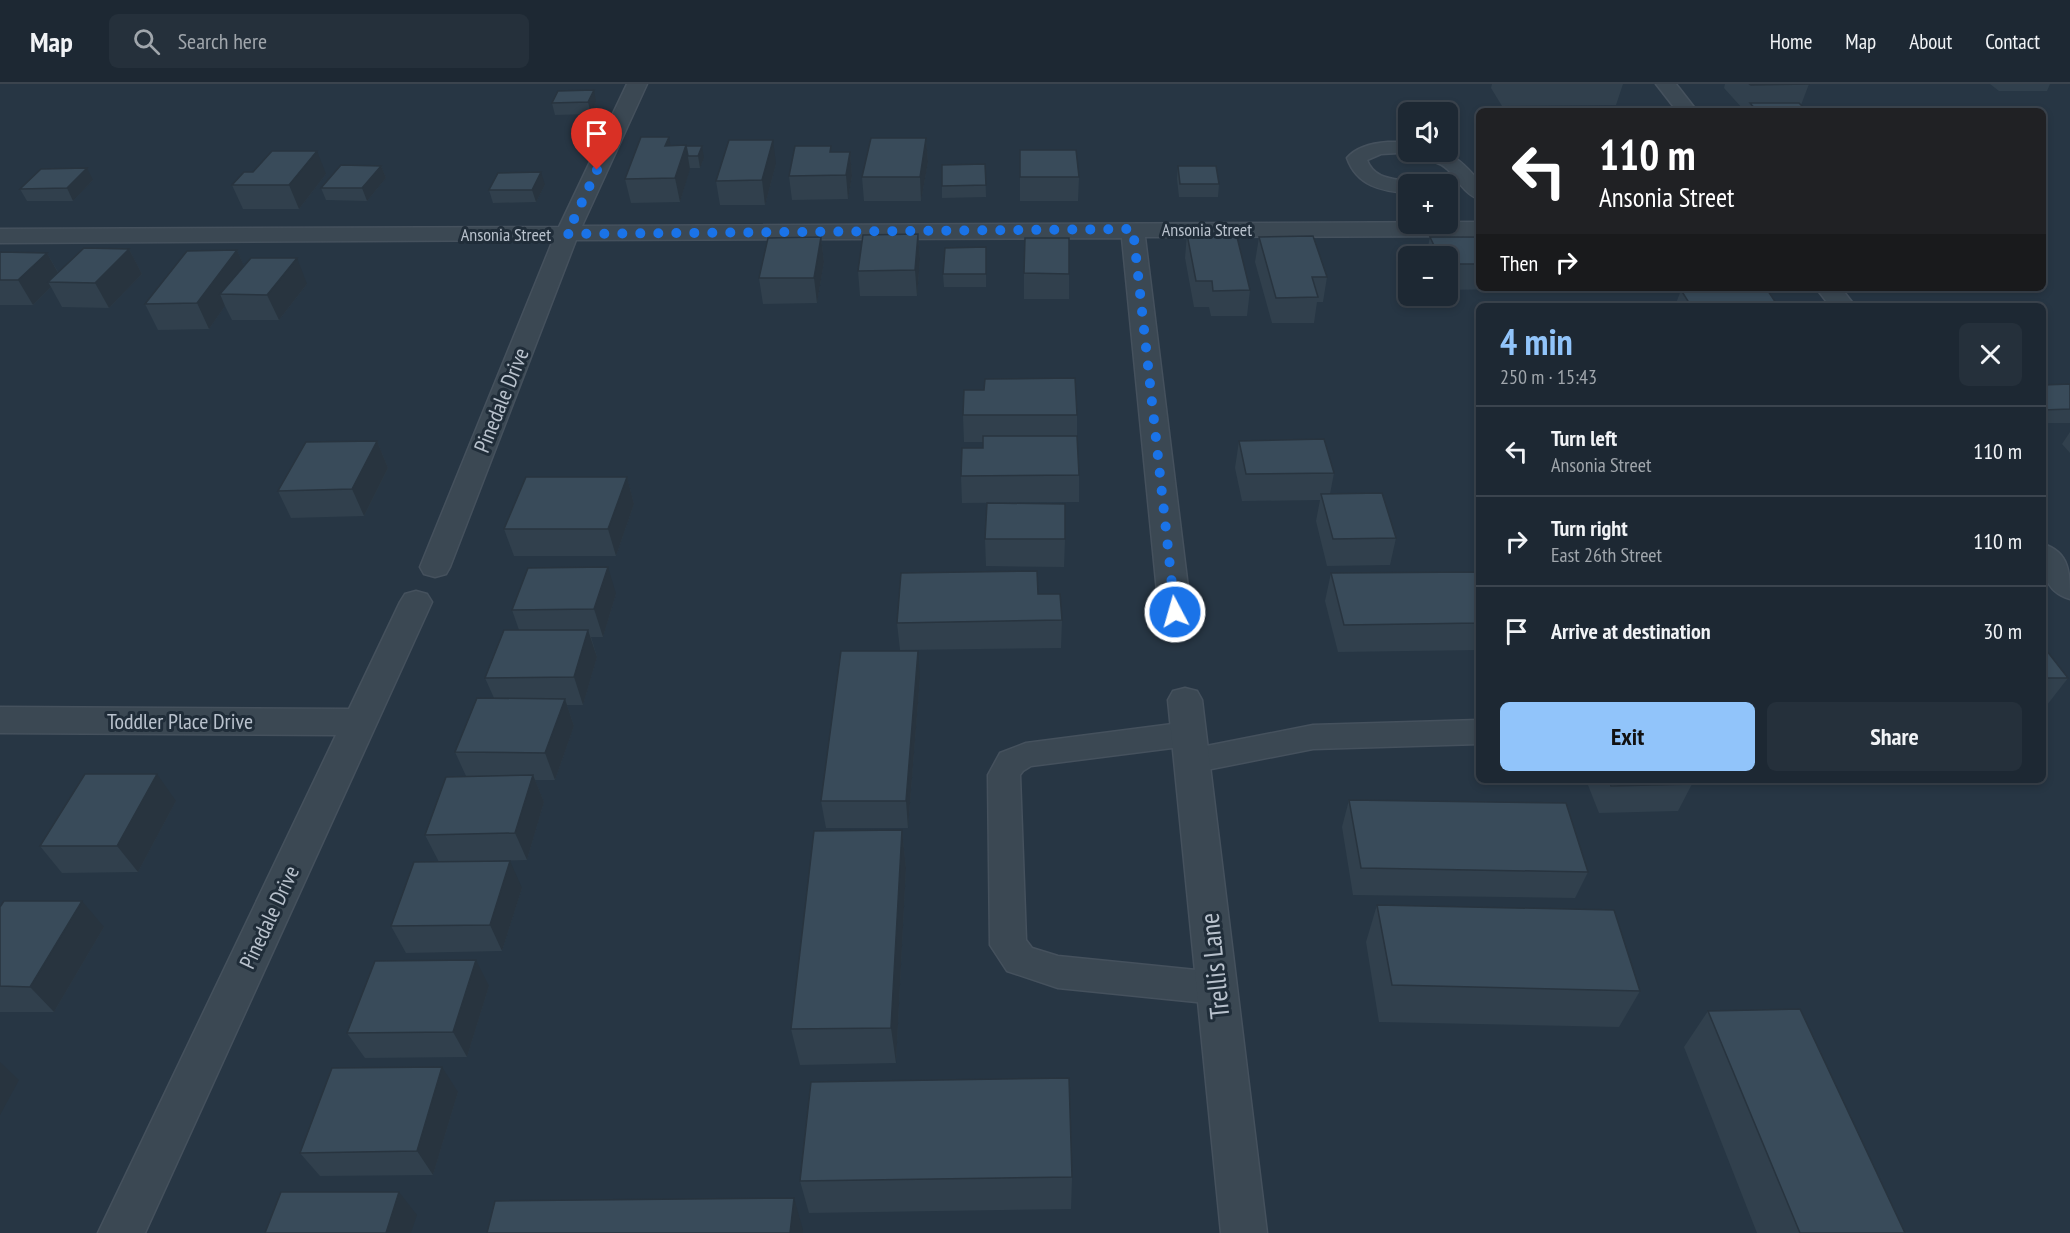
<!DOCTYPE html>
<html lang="en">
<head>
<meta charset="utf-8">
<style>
	body { margin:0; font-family:"PT Sans Narrow",sans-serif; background:#25303b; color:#f1f3f6; height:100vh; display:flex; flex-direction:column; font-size:22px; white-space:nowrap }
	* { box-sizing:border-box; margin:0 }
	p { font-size:20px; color:#a0a6ac }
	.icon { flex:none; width:33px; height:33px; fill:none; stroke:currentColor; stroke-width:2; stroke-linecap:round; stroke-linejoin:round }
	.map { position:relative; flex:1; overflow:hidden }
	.side { position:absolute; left:1476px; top:219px; width:570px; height:480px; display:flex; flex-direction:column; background:#1d2833; border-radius:9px; box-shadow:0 3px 9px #0003,0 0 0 2px #3b444e }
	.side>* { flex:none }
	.banner { position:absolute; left:1476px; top:24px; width:570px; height:183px; border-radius:9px; box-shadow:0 3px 9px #0003,0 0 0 2px #3b444e; background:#202124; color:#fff; overflow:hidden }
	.tools { position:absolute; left:1398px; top:18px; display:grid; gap:12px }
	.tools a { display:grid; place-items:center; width:60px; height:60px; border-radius:9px; background:#1d2833; box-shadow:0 3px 9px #0003,0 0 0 2px #3b444e; font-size:30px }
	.pin { position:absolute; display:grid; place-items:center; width:51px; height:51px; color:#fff; margin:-62px -26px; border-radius:50% 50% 50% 0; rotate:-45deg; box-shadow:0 0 6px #0007 }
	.pin .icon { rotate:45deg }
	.me { position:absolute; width:66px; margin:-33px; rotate:354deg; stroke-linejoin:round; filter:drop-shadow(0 0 4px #0008) }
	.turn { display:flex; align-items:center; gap:21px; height:126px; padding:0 24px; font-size:27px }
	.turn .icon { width:78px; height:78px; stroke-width:2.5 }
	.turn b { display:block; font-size:42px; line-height:51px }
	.then { display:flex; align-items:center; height:57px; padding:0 24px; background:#0003; gap:12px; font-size:22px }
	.round { display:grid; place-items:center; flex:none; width:63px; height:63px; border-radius:9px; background:#25303b }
	.headline { display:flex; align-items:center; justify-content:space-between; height:102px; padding:0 24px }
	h1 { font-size:36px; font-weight:700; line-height:45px; color:#91c4fa }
	.button { display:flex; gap:12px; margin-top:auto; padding:12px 24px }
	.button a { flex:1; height:69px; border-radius:9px; background:#91c4fa; color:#111; font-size:24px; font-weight:700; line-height:69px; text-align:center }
	.button a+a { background:#25303b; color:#f1f3f6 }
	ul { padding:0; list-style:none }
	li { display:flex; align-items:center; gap:18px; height:90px; padding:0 24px; border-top:2px solid #3b444e }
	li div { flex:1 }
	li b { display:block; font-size:22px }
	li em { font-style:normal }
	header { display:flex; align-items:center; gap:36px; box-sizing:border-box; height:84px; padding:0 30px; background:#1d2833; border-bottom:2px solid #3b444e }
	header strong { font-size:28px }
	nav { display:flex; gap:33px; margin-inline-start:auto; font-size:21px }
	.search { width:420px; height:54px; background:#25303b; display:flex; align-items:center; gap:15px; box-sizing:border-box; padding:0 21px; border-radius:9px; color:#a0a6ac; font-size:22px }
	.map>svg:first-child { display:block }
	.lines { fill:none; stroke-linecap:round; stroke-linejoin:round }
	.service-casing { stroke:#45515d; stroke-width:3 }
	.minor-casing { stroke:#45515d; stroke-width:3 }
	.service { fill:#3b4853; fill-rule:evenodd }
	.minor { fill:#3b4853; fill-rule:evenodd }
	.wall { fill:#31404d }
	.shaded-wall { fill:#28343f }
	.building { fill:#394b5a; stroke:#28343f; stroke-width:1.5 }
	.route { stroke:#1a73e8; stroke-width:10; stroke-dasharray:0 18 }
	.labels { text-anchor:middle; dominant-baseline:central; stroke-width:6; stroke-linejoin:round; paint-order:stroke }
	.far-street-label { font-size:18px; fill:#b9c2cd; stroke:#202d39 }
	.street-label { font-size:22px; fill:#b9c2cd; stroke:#202d39 }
	.near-street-label { font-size:27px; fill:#b9c2cd; stroke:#202d39 }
</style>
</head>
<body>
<header>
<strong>Map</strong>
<div class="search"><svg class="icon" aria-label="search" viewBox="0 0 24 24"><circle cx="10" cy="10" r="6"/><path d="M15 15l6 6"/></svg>Search here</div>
<nav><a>Home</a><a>Map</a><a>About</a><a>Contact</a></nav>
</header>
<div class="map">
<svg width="2070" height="1149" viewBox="0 0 2070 1149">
	<rect width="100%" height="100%" fill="#273644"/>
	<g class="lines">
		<defs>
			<g id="service">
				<path d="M 1388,58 L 1408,58 L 1408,68 L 1415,68 L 1381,70 L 1367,76 C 1375,97 1396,94 1415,99 L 1416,100 L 1408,100 L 1408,109 C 1381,107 1357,102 1347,74 C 1356,63 1374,59 1388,58 Z"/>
				<path d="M 1418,68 C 1450,65 1459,74 1479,97 L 1479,115 C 1465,111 1457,94 1447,85 C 1439,76 1424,78 1418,68 Z"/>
				<path d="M 1479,636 L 1479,660 L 1313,665 L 1191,689 L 1180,686 L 1175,677 L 1180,668 L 1191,665 L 1313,641 Z"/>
				<path d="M 1188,638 L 1199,642 L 1204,650 L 1199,658 L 1188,662 L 1031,682 L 1023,687 L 1020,691 L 1026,856 L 1032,864 L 1058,872 L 1216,888 L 1229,892 L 1235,904 L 1229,916 L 1216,920 L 1058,904 L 1007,887 L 990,861 L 988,691 L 1000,669 L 1026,659 Z"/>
			</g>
			<g id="minor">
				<path d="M 627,0 L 647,0 L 582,142 L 1479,138 L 1479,152 L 1145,153 L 1191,528 L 1186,536 L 1175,539 L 1164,536 L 1159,528 L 1122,154 L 576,156 L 450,483 L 446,490 L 435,493 L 424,490 L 420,483 L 553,156 L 0,159 L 0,145 L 559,143 Z"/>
				<path d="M 1656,0 L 1676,0 L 1697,27 L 1677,27 Z"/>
				<path d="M 1816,204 L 1841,204 L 1855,222 L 1830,222 Z"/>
				<path d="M 2043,460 C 2070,468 2070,490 2070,515 C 2042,507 2043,484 2043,460 Z"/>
				<path d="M 416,507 L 427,510 L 432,518 L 145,1149 L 98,1149 L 336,651 L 0,649 L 0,623 L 349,625 L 400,518 L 405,510 Z"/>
				<path d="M 1185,604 L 1197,607 L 1202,616 L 1267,1149 L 1221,1149 L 1168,616 L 1173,607 Z"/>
			</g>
		</defs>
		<use href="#service" class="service-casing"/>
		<use href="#minor" class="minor-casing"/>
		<use href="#service" class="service"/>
		<use href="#minor" class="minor"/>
	</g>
	<g class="wall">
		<path d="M 1492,0 L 1623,0 L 1616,21 L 1502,22 L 1491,4 Z"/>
		<path d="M 1725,0 L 1809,0 L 1801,21 L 1807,27 L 1747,27 L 1748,24 L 1742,24 L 1724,4 Z"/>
		<path d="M 1990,0 L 2050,0 L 2047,7 L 1999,7 Z"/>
		<path d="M 596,18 L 591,30 L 555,31 L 552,19 Z"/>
		<path d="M 926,54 L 928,78 L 921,117 L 864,117 L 862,93 Z"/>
		<path d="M 670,61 L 686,62 L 704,74 L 700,84 L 690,84 L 680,118 L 631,119 L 625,95 Z"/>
		<path d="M 1020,66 L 1079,93 L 1078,117 L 1020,117 Z"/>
		<path d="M 832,68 L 850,68 L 852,92 L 848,115 L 792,116 L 789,92 Z"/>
		<path d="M 776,80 L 765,121 L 720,121 L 716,97 Z"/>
		<path d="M 985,80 L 986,113 L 942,114 L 942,102 Z"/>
		<path d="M 381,82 L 386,94 L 367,117 L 326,116 L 321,104 Z"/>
		<path d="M 1178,82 L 1219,100 L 1218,113 L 1179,113 L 1177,95 Z"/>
		<path d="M 253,88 L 326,90 L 299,125 L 243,125 L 232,101 Z"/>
		<path d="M 93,96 L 73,117 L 27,117 L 20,105 Z"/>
		<path d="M 545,101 L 536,118 L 493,119 L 489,106 Z"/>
		<path d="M 918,150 L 920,175 L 917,212 L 860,212 L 858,187 Z"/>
		<path d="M 1187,150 L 1250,206 L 1247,232 L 1211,232 L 1209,223 L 1194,223 L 1185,174 Z"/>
		<path d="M 821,153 L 824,178 L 817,219 L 763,220 L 759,194 Z"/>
		<path d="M 1259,153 L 1327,193 L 1323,218 L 1317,218 L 1314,239 L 1272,239 L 1255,178 Z"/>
		<path d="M 1430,153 L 1479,153 L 1479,204 L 1501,204 L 1501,205 L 1448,206 L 1448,172 L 1426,172 Z"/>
		<path d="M 986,163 L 986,203 L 944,203 L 943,190 Z"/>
		<path d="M 129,165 L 142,190 L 109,224 L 62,223 L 51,203 L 33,221 L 0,221 L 0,168 L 47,169 L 58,188 Z"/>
		<path d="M 237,166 L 244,182 L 307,200 L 279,236 L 232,236 L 225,222 L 209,245 L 158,246 L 145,220 Z"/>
		<path d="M 1024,189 L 1069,190 L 1069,215 L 1024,215 Z"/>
		<path d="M 1696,204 L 1766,204 L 1778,222 L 1675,222 L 1681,206 L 1697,206 Z"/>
		<path d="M 2070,300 L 2070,339 L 2043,339 L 2043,301 Z"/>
		<path d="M 963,331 L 1077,331 L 1077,352 L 1079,391 L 1079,418 L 962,419 L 961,392 L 983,364 L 983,358 L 964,358 Z"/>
		<path d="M 2070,348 L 2070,369 L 2062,360 Z"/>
		<path d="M 377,357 L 388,384 L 364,432 L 291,434 L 278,407 Z"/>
		<path d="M 1239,357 L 1334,389 L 1330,410 L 1396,454 L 1390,481 L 1327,482 L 1316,437 L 1320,416 L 1242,417 L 1235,384 Z"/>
		<path d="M 627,393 L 634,420 L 616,472 L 514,472 L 504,445 Z"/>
		<path d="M 985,455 L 1065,455 L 1064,483 L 986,482 Z"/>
		<path d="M 1479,488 L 1479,566 L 1338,568 L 1325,517 L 1331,489 Z"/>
		<path d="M 616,510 L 603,553 L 591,553 L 597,573 L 583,621 L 567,621 L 574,642 L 555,696 L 535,696 L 544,718 L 527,776 L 454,778 L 522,804 L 502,867 L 406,869 L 391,842 L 439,778 L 425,751 L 466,692 L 455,668 L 494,614 L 485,594 L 519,546 L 512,526 Z"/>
		<path d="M 1038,510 L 1062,536 L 1061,564 L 900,566 L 897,539 Z"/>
		<path d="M 2043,562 L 2068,594 L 2047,621 L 2043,621 Z"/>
		<path d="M 920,594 L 908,744 L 826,744 L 821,717 Z"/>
		<path d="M 1586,696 L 1690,696 L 1692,700 L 1678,727 L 1599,729 Z"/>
		<path d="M 1349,716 L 1588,788 L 1575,814 L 1353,811 L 1342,743 Z"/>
		<path d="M 176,717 L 138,788 L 62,789 L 40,762 Z"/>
		<path d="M 902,746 L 906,784 L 896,979 L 800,981 L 791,945 Z"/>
		<path d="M 1377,821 L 1640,907 L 1619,943 L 1379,938 L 1366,858 Z"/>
		<path d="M 0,823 L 104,843 L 54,928 L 0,928 Z"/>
		<path d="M 489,902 L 467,973 L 365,974 L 347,949 Z"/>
		<path d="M 1708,927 L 1905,1149 L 1757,1149 L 1684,963 Z"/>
		<path d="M 458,1008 L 433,1091 L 320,1092 L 300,1069 Z"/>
		<path d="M 1072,1093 L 1071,1125 L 809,1129 L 800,1097 Z"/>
	</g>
	<g class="shaded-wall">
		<path d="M 594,6 L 596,18 L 591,30 L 588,18 Z"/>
		<path d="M 669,53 L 673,76 L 665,62 Z"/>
		<path d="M 926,54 L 928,78 L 921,117 L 920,93 Z"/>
		<path d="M 773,56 L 776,80 L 765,121 L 762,96 Z"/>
		<path d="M 686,61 L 690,85 L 680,118 L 675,94 Z"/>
		<path d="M 702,62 L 704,74 L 700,84 L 698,72 Z"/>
		<path d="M 317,67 L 326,90 L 299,125 L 289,101 Z"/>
		<path d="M 850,68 L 852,92 L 848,115 L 846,91 Z"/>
		<path d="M 381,82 L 386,94 L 367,117 L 362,104 Z"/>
		<path d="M 87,84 L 93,96 L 73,117 L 67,104 Z"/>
		<path d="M 541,88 L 545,101 L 536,118 L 532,106 Z"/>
		<path d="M 918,150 L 920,175 L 917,212 L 915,186 Z"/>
		<path d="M 821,153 L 824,178 L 817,219 L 814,194 Z"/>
		<path d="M 129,165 L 142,190 L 109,224 L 95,199 Z"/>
		<path d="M 237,166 L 248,191 L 220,210 L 225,222 L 209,245 L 197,219 Z"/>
		<path d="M 47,169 L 61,194 L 48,198 L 51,203 L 33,221 L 18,196 Z"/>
		<path d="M 297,174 L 307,200 L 279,236 L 267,211 Z"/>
		<path d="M 377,357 L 388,384 L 364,432 L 352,405 Z"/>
		<path d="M 627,393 L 634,420 L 616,472 L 608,445 Z"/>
		<path d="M 608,483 L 616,510 L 603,553 L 594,525 Z"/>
		<path d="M 588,546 L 597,573 L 583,621 L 574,593 Z"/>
		<path d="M 918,567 L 920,594 L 908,744 L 906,717 Z"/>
		<path d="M 565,615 L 574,642 L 555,696 L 545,669 Z"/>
		<path d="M 157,690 L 176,717 L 138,788 L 117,762 Z"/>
		<path d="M 533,691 L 544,718 L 527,776 L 515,749 Z"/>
		<path d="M 902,746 L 906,784 L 896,979 L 891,944 Z"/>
		<path d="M 510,777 L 522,804 L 502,867 L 490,841 Z"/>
		<path d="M 82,817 L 104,843 L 54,928 L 30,903 Z"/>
		<path d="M 476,876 L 489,902 L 467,973 L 453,948 Z"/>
		<path d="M 0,978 L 19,996 L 0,1031 Z"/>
		<path d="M 442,983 L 458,1008 L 433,1091 L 417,1067 Z"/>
		<path d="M 399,1108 L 417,1131 L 411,1149 L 386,1149 Z"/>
		<path d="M 794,1114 L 803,1146 L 803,1149 L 790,1149 Z"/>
	</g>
	<g class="building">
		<path d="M 1749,0 L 1810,0 L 1751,1 Z"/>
		<path d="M 594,6 L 588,18 L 552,19 L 558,7 Z"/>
		<path d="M 1750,19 L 1799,19 L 1807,27 L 1757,27 Z"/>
		<path d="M 641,53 L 669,53 L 665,62 L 686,61 L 675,94 L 625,95 Z"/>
		<path d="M 871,54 L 926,54 L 920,93 L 862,93 Z"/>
		<path d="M 729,56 L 773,56 L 762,96 L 716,97 Z"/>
		<path d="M 686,62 L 702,62 L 698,72 L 688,72 Z"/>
		<path d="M 795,62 L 831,62 L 830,68 L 850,68 L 846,91 L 789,92 Z"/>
		<path d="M 1020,66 L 1076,66 L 1079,93 L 1020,93 Z"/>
		<path d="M 272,67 L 317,67 L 289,101 L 232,101 L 244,88 L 253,88 Z"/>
		<path d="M 985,80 L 986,101 L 942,102 L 942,81 Z"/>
		<path d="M 341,81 L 381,82 L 362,104 L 321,104 Z"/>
		<path d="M 1178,82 L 1216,82 L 1219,100 L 1180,100 Z"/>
		<path d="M 87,84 L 67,104 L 20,105 L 41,85 Z"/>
		<path d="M 541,88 L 532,106 L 489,106 L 498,89 Z"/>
		<path d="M 1236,149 L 1250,206 L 1213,207 L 1212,197 L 1196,197 L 1187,150 Z"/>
		<path d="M 918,150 L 915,186 L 858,187 L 863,151 Z"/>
		<path d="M 1313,152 L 1327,193 L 1312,193 L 1318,213 L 1276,214 L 1259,153 Z"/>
		<path d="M 821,153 L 814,194 L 759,194 L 768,154 Z"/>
		<path d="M 1430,153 L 1479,153 L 1479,180 L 1448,180 L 1448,172 L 1439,172 Z"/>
		<path d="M 1025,154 L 1069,154 L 1069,190 L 1024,189 Z"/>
		<path d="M 986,163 L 986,190 L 943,190 L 945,164 Z"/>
		<path d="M 84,164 L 129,165 L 95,199 L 48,198 Z"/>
		<path d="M 237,166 L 197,219 L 145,220 L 187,167 Z"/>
		<path d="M 0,168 L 47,169 L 18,196 L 0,196 Z"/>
		<path d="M 251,174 L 297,174 L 267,211 L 220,210 Z"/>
		<path d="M 1742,204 L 1766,204 L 1778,222 L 1691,222 L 1681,206 L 1743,206 Z"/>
		<path d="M 1075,294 L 1077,331 L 963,331 L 964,306 L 984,306 L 985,295 Z"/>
		<path d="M 2070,300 L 2070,325 L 2043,326 L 2043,301 Z"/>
		<path d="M 983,352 L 1077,352 L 1079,391 L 961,392 L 962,364 L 983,364 Z"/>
		<path d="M 1324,355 L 1334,389 L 1246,390 L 1239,357 Z"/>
		<path d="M 377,357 L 352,405 L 278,407 L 306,358 Z"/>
		<path d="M 526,393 L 627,393 L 608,445 L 504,445 Z"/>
		<path d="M 1382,409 L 1396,454 L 1333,455 L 1321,410 Z"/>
		<path d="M 987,419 L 1065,420 L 1065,455 L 985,455 Z"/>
		<path d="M 608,483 L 594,525 L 512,526 L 528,484 Z"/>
		<path d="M 1037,487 L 1038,510 L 1060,510 L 1062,536 L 897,539 L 901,489 Z"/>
		<path d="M 1479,488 L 1479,539 L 1344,541 L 1331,489 Z"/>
		<path d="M 504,546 L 588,546 L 574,593 L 485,594 Z"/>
		<path d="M 2043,562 L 2068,594 L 2043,594 Z"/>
		<path d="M 841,567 L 918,567 L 906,717 L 821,717 Z"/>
		<path d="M 477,614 L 565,615 L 545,669 L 455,668 Z"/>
		<path d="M 85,690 L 157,690 L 117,762 L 40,762 Z"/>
		<path d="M 533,691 L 515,749 L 425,751 L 446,693 Z"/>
		<path d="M 1609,696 L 1690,696 L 1692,700 L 1611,702 Z"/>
		<path d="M 1349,716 L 1566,719 L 1588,788 L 1361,784 Z"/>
		<path d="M 902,746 L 891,944 L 791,945 L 814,747 Z"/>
		<path d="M 510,777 L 490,841 L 391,842 L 414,778 Z"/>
		<path d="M 4,817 L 82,817 L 30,903 L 0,902 L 0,823 Z"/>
		<path d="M 1377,821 L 1614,826 L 1640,907 L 1392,901 Z"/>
		<path d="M 476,876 L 453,948 L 347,949 L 375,877 Z"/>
		<path d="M 1800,925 L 1905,1149 L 1800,1149 L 1708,927 Z"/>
		<path d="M 442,983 L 417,1067 L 300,1069 L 332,984 Z"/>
		<path d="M 1069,994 L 1072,1093 L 800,1097 L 811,998 Z"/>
		<path d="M 281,1108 L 399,1108 L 386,1149 L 265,1149 Z"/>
		<path d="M 794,1114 L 790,1149 L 487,1149 L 495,1117 Z"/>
	</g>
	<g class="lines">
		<path class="route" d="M 597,86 L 567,150 L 1133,145 L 1175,528"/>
	</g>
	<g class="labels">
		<g class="far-street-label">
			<text x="1207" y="145">Ansonia Street</text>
			<text x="506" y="150">Ansonia Street</text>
		</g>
		<g class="street-label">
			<text transform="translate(501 316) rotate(-68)">Pinedale Drive</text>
			<text x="180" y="637">Toddler Place Drive</text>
			<text transform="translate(269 833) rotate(-65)">Pinedale Drive</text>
		</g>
		<g class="near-street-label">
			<text transform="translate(1214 882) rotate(-96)">Trellis Lane</text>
		</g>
	</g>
</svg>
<div class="tools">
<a><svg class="icon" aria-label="sound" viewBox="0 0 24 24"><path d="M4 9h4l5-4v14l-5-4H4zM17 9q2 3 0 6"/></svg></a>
<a>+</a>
<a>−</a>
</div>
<div class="pin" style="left:597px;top:86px;background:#d93025"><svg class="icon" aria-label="arrive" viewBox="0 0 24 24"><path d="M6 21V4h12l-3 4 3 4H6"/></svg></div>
<svg class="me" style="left:1175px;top:528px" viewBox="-20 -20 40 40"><circle r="17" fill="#1a73e8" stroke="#fff" stroke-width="3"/><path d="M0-11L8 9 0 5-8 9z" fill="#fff"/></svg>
<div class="banner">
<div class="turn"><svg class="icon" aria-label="left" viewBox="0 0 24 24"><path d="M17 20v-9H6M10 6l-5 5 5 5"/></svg><div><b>110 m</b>Ansonia Street</div></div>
<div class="then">Then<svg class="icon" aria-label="right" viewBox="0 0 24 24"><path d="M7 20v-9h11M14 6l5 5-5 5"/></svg></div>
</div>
<section class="side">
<div class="headline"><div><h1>4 min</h1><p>250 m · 15:43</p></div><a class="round"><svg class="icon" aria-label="close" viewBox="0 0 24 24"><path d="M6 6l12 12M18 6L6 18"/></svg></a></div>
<ul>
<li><svg class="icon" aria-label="left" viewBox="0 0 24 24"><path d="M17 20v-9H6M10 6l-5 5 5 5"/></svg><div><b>Turn left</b><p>Ansonia Street</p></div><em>110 m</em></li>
<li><svg class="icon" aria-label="right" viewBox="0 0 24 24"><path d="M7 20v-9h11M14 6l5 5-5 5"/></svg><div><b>Turn right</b><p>East 26th Street</p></div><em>110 m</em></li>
<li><svg class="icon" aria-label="arrive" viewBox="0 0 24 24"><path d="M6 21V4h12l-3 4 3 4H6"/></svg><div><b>Arrive at destination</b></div><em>30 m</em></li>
</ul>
<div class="button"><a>Exit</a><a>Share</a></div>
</section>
</div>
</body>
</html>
